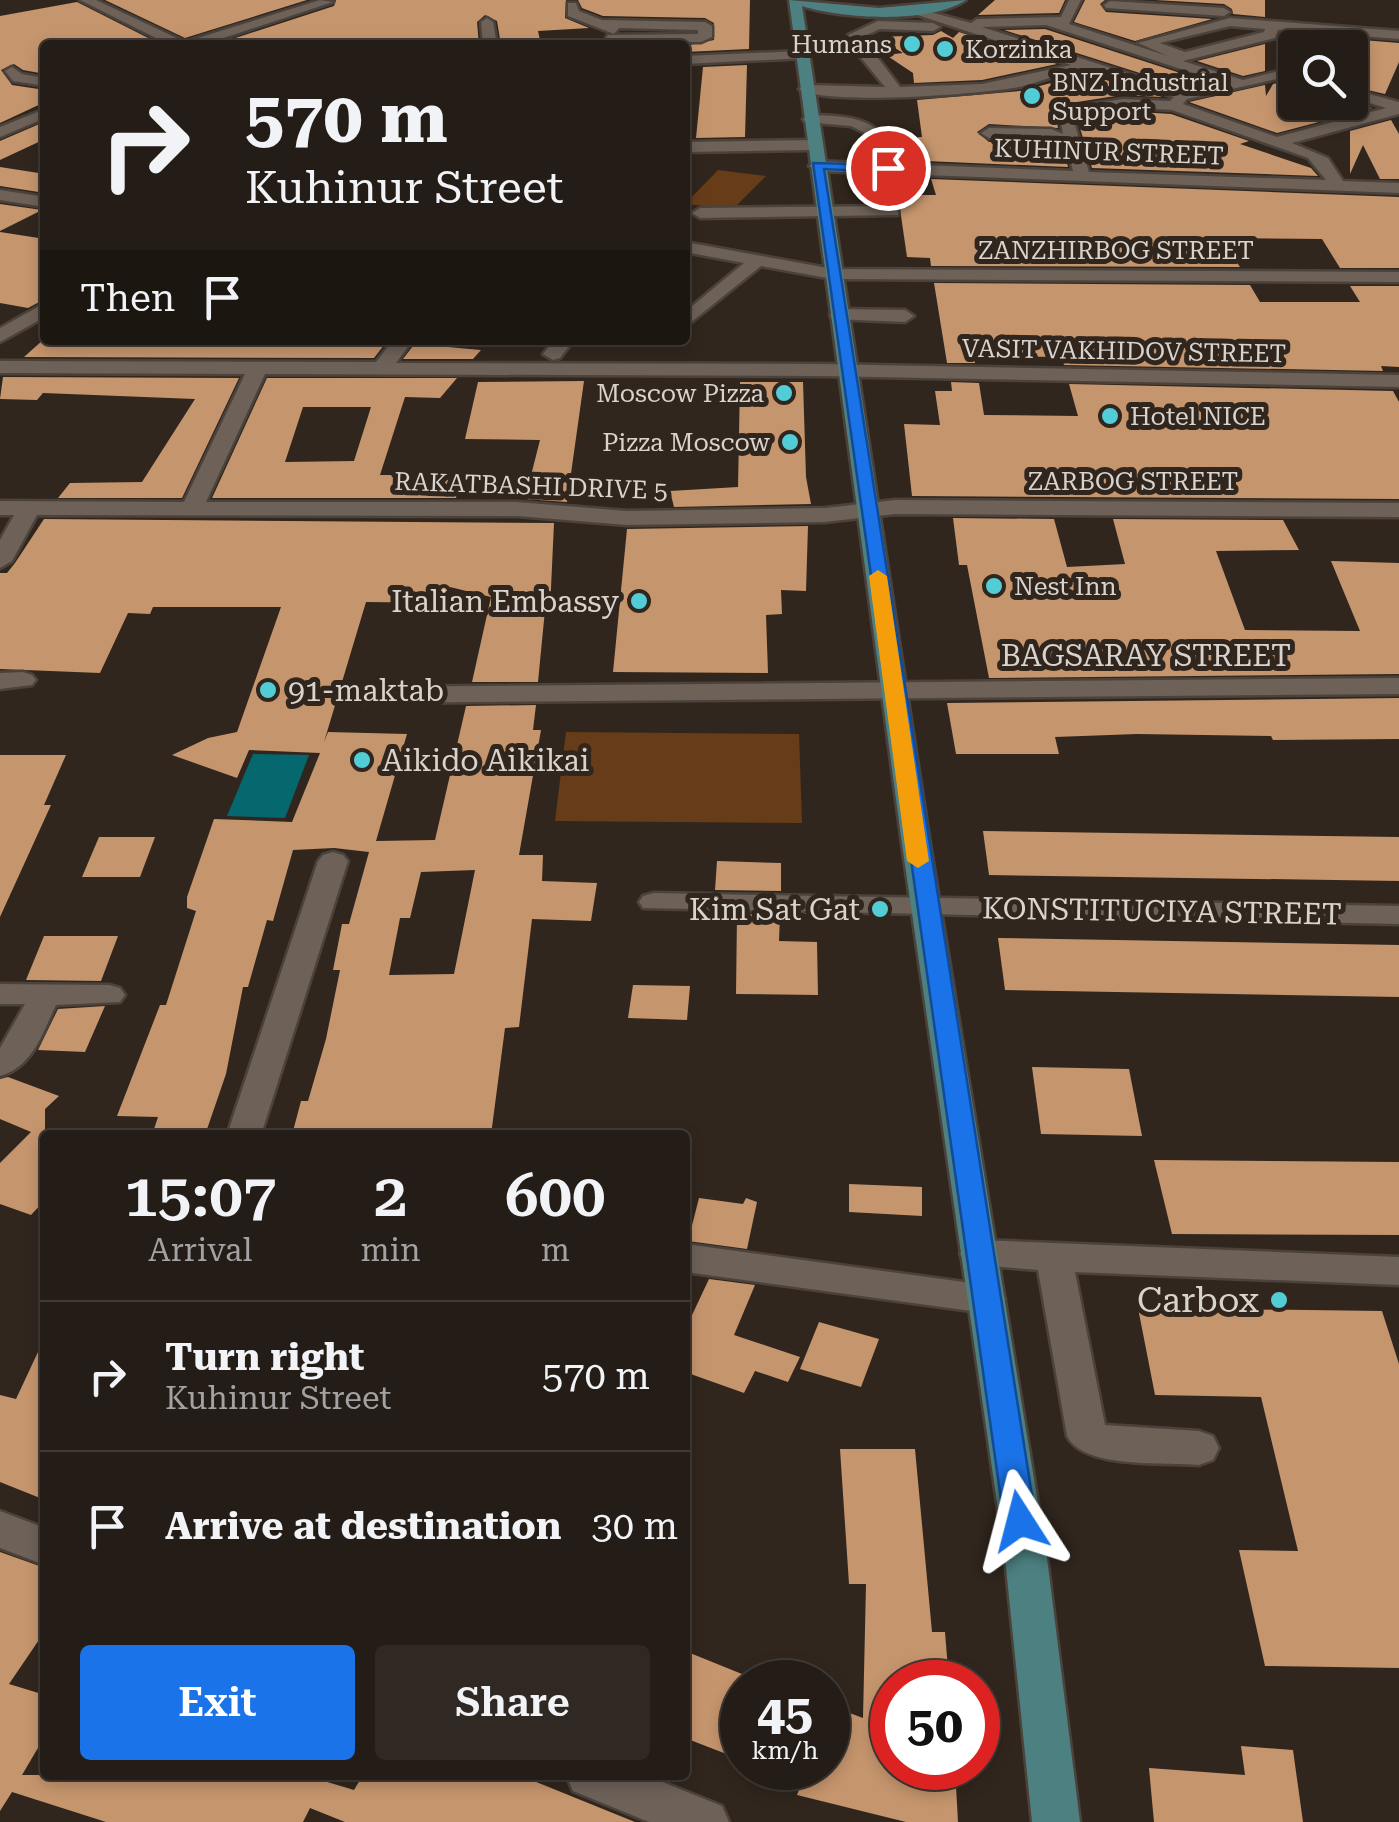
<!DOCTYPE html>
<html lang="en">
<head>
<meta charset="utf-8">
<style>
	body { margin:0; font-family:"Roboto Serif",serif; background:#302923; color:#f1f3f6; height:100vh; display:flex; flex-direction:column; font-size:38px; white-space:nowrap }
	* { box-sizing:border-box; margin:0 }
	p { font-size:32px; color:#a3a1a1 }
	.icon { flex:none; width:55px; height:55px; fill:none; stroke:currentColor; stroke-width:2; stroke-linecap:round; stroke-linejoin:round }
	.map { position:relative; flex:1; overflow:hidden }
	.sheet { position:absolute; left:40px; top:1130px; width:650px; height:650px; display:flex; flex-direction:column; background:#241c16; border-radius:10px; box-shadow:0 5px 15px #0003,0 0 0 2px #413a35 }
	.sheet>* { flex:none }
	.banner { position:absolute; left:40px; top:40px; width:650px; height:305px; border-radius:10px; box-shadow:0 5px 15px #0003,0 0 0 2px #413a35; background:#241c16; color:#f1f3f6; overflow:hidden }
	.buttons { position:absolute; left:1278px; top:30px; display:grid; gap:20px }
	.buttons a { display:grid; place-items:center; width:90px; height:90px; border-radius:10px; background:#241c16; box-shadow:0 5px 15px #0003,0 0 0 2px #413a35; font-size:50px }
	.speed { position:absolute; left:720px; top:1660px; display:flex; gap:20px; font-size:50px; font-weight:700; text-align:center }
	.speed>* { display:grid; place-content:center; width:130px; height:130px; border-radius:50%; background:#241c16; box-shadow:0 5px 15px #0003,0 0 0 2px #413a35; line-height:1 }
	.speed small { font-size:25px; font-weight:400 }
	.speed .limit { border:15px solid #d22; background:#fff; color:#111 }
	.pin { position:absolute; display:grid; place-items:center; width:85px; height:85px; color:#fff; margin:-42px; border:5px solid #fff; border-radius:50%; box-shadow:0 2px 10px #0007 }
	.me { position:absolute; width:110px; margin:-55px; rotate:351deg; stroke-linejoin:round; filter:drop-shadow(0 0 8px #0008) }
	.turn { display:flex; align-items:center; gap:35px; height:210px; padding:0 40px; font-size:45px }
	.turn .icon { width:130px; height:130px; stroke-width:2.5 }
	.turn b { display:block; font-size:70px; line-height:85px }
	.then { display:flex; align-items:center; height:95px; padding:0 40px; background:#0003; gap:20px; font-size:38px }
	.eta { display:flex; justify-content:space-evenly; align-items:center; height:170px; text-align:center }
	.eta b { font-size:60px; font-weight:600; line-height:70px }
	.cta { display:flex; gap:20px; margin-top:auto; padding:20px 40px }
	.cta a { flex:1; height:115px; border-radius:10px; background:#1a73e8; color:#fff; font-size:40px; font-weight:600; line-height:115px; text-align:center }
	.cta a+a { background:#302923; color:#f1f3f6 }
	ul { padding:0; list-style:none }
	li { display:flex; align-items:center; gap:30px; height:150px; padding:0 40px; border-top:2px solid #413a35 }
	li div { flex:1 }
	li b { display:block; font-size:38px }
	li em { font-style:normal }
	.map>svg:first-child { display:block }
	.green { fill:#663d18 }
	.water { fill:#05686e }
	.building { fill:#c5956d; fill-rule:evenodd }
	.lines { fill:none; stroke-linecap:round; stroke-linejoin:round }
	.minor-casing { stroke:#4a423b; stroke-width:5 }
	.major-casing { stroke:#4a423b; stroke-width:5 }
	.minor { fill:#6d6158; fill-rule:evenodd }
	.major { fill:#4d8081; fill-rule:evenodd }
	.route { fill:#1a73e8; stroke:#114b97; stroke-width:2.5 }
	.slow { fill:#f59e0b }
	.poi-dot { fill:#52ccd5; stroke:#30261e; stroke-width:4 }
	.labels { text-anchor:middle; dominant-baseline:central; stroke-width:10; stroke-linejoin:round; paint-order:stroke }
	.far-poi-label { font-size:25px; fill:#d9d3cd; stroke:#30261e; text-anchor:start }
	.far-street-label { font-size:25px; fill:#d9d3cd; stroke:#30261e }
	.poi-label { font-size:30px; fill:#d9d3cd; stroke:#30261e; text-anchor:end }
	.street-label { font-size:30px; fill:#d9d3cd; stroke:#30261e }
	.near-poi-label { font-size:35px; fill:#d9d3cd; stroke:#30261e; text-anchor:end }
</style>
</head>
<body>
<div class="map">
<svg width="1399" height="1822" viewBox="0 0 1399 1822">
	<rect width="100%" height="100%" fill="#30261e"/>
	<g class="green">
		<path d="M 718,170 L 766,176 L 733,209 L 685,204 Z"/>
		<path d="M 566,732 L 799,734 L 802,823 L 555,821 Z"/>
	</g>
	<path class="water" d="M 253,754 L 309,755 L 285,818 L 227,816 Z"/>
	<g class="building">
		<path d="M 105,0 L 307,0 L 185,38 Z"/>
		<path d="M 336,0 L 566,0 L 565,18 L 589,28 L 538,31 L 541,45 L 501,45 L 497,21 L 485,15 L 477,22 L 479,45 L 214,45 L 334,6 Z"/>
		<path d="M 578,0 L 750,0 L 749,49 L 685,52 L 685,46 L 714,40 L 714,23 L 705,18 L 603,16 L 582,8 Z"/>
		<path d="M 995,0 L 1065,0 L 1059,13 L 978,15 Z"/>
		<path d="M 1085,0 L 1105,0 L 1100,4 L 1106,12 L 1212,19 L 1135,41 L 1074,22 Z"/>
		<path d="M 1155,0 L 1265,0 L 1265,17 L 1233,14 L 1232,9 L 1224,4 Z"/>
		<path d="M 77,2 L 162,45 L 45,45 L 45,74 L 23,70 L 14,64 L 1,70 L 12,85 L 45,90 L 45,102 L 0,123 L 0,16 Z"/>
		<path d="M 1045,29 L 1211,83 L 1184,87 L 1004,30 Z"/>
		<path d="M 941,31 L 953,38 L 959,32 L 1057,64 L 982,80 L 914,83 L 913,73 L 886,55 L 903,53 L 877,37 L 933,35 Z"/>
		<path d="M 1350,39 L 1399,43 L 1399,62 L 1385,94 L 1350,86 Z"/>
		<path d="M 1265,44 L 1265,71 L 1243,76 L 1197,61 Z"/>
		<path d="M 747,65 L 745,137 L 696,138 L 703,67 Z"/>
		<path d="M 1086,74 L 1162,97 L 1122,95 L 1058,105 L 1055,110 L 1058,128 L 989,124 L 977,132 L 989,142 L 1047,142 L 1064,151 L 1068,167 L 925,161 L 918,137 L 922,137 L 917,100 L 1020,91 Z"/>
		<path d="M 1295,79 L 1295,102 L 1350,101 L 1372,108 L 1277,133 L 1189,102 L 1265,85 L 1266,96 L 1273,84 Z"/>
		<path d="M 1123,111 L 1171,114 L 1249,141 L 1240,144 L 1311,168 L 1318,176 L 1092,168 L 1077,118 Z"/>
		<path d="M 1391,120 L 1399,134 L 1399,179 L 1380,179 L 1363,145 L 1350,174 L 1350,131 Z"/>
		<path d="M 44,122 L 45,139 L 0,160 L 0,141 Z"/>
		<path d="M 0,167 L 45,174 L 45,193 L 0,186 Z"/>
		<path d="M 931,179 L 1399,197 L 1399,268 L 1340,268 L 1322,239 L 1221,238 L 1240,267 L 931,266 L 930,258 L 907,257 L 898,195 L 936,195 Z"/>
		<path d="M 0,204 L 42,210 L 0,231 Z"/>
		<path d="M 0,232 L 45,239 L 45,299 L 28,308 L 0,303 Z"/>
		<path d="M 934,283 L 1250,285 L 1260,302 L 1360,302 L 1350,286 L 1399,286 L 1399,367 L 1381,366 L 1383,371 L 1064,365 L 1062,357 L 974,356 L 975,363 L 947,363 Z"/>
		<path d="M 43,340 L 388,340 L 374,358 L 24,357 Z"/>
		<path d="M 416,342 L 437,346 L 481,350 L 473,359 L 403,359 Z"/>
		<path d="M 3,377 L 239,378 L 182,498 L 58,498 L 70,483 L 142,482 L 195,399 L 43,393 L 37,400 L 0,399 Z"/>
		<path d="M 267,378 L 457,378 L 440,398 L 405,397 L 380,475 L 461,475 L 456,498 L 212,498 ZM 303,407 L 371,407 L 354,461 L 285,462 Z"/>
		<path d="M 584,381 L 567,502 L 525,499 L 540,440 L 465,439 L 478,382 Z"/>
		<path d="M 740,382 L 803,382 L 806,477 L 811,504 L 674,507 L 670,491 L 738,487 Z"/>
		<path d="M 951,382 L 979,383 L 984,415 L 1078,416 L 1069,384 L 1393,391 L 1399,402 L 1399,499 L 912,496 L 904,424 L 940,425 L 935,391 L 952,391 Z"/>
		<path d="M 953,518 L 1054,519 L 1067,567 L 1125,564 L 1113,519 L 1283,520 L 1299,550 L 1216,551 L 1245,630 L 1360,631 L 1331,561 L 1399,563 L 1399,674 L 989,678 L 967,565 L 959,565 Z"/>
		<path d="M 44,519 L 554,523 L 550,610 L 545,610 L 538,682 L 472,682 L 491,597 L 450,587 L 446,603 L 366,602 L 324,742 L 328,732 L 407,734 L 376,841 L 435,840 L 466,706 L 536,705 L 533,730 L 541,730 L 519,855 L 543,855 L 542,881 L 597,883 L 591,921 L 532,919 L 519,1027 L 505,1028 L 491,1135 L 292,1135 L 301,1101 L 308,1101 L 326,1039 L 340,970 L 333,970 L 342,924 L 349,924 L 369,852 L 334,848 L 293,850 L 273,921 L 267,920 L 248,987 L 243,987 L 226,1074 L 205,1135 L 152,1135 L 158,1117 L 117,1116 L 160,1005 L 166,1005 L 196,911 L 187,908 L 187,897 L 214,819 L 292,822 L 320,753 L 249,750 L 237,778 L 172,755 L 208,738 L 237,732 L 281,607 L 153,607 L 150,614 L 128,613 L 100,673 L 0,669 L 0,573 L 7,573 L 15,563 ZM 475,870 L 454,974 L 389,975 L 400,918 L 410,918 L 421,872 Z"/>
		<path d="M 808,526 L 806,591 L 781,590 L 782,614 L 766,615 L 768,673 L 613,672 L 627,529 Z"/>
		<path d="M 1399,698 L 1399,739 L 1273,740 L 1271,736 L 1137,734 L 1055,737 L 1059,754 L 956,754 L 947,703 Z"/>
		<path d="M 0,755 L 66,755 L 44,805 L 51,805 L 0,917 Z"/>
		<path d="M 983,831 L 1399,837 L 1399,881 L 989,875 Z"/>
		<path d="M 99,837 L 155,837 L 140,877 L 82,877 Z"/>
		<path d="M 717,861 L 781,863 L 781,891 L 715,890 Z"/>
		<path d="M 737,914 L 780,915 L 779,941 L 817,942 L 818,995 L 736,994 Z"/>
		<path d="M 44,936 L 118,936 L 101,981 L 26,980 Z"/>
		<path d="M 998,938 L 1399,945 L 1399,997 L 1005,990 Z"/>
		<path d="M 633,985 L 690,986 L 687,1020 L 628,1018 Z"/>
		<path d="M 105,1006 L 85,1052 L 38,1050 L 58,1009 Z"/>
		<path d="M 1032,1067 L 1129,1069 L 1142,1136 L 1041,1134 Z"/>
		<path d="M 8,1077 L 59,1096 L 45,1109 L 45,1200 L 31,1215 L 0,1204 L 0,1163 L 31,1132 L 0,1119 L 0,1079 Z"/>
		<path d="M 1154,1160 L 1399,1162 L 1399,1235 L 1172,1234 Z"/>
		<path d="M 849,1184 L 922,1187 L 922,1216 L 849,1212 Z"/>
		<path d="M 699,1198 L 743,1204 L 746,1198 L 757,1202 L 747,1249 L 688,1241 Z"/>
		<path d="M 709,1279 L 755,1285 L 734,1335 L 800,1357 L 788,1382 L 755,1371 L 744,1393 L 685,1372 L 685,1330 Z"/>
		<path d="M 1138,1308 L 1382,1311 L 1399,1364 L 1399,1668 L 1265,1666 L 1239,1550 L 1298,1551 L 1261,1397 L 1155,1395 Z"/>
		<path d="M 819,1322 L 879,1339 L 861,1387 L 800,1369 Z"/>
		<path d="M 45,1337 L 45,1500 L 0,1482 L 0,1395 L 16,1399 Z"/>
		<path d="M 840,1449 L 915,1449 L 932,1632 L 945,1632 L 949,1682 L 892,1682 L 892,1768 L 955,1768 L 958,1822 L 906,1822 L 797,1795 L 807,1768 L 828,1768 L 828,1705 L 863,1718 L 866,1584 L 849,1584 Z"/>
		<path d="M 0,1552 L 45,1568 L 45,1631 L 9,1684 L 45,1695 L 45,1736 L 22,1775 L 304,1775 L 354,1790 L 363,1775 L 519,1775 L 635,1822 L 345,1822 L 310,1808 L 303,1822 L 106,1822 L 12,1792 L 0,1811 Z"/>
		<path d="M 685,1651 L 742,1674 L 742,1760 L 685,1738 Z"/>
		<path d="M 1241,1746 L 1293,1750 L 1303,1822 L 1154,1822 L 1149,1768 L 1245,1775 Z"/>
	</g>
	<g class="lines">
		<defs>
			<g id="minor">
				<path d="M 80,0 L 96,0 L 185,42 L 320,0 L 333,2 L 202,45 L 170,45 Z"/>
				<path d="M 1069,0 L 1081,0 L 1069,24 L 1168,56 L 1138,43 L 1230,18 L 1399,31 L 1399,39 L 1278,30 L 1275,38 L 1183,61 L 1243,80 L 1295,67 L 1295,75 L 1187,99 L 1183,104 L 1277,137 L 1386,108 L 1350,97 L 1350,89 L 1399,102 L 1399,114 L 1292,143 L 1328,158 L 1343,181 L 1399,183 L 1399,193 L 817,171 L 809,166 L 817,161 L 879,164 L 867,134 L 851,126 L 805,122 L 803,119 L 810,115 C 851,116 886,117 895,164 L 1073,171 L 1067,148 L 1048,138 L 989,138 L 981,133 L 989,128 L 1051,129 L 1063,134 L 1059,109 L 1123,99 L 1170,101 L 1174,97 C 1154,91 1104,70 1086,70 C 1068,70 1038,83 1019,87 C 983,94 824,106 799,89 L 806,85 L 885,87 L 853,48 L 848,35 L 878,21 L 933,23 L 940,27 L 933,31 L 880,29 L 862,37 L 900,87 L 982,84 L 1071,65 L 902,10 L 908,6 L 971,23 L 977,19 L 1061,17 ZM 1046,25 L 1227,84 L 1184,91 L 982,27 ZM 1230,26 L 1265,29 L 1264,32 L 1185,52 L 1160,43 ZM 1123,107 L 1172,110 L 1308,158 L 1326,180 L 1089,172 L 1072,115 Z"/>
				<path d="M 1110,1 L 1224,8 L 1230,12 L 1224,16 L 1106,8 L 1104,5 Z"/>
				<path d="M 568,3 L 576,3 L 579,11 L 602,20 L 705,22 L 712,26 L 712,37 L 701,42 L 613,42 L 606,38 L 608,35 L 698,34 L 698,30 L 619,28 L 614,34 L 568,16 Z"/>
				<path d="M 487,18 L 493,22 L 497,45 L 483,45 L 481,22 Z"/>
				<path d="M 801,51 L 808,55 L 806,58 L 685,64 L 685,56 Z"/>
				<path d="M 12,67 L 22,74 L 45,78 L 45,86 L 13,81 L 5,71 Z"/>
				<path d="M 45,109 L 45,118 L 0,137 L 0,127 Z"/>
				<path d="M 685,142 L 814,140 L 822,145 L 814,150 L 685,152 Z"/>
				<path d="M 0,190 L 45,197 L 45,207 L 0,200 Z"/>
				<path d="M 892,206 L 898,207 L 898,215 L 700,218 L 692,213 L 700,208 Z"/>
				<path d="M 685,242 L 833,269 L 1399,272 L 1399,282 L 833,279 L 761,266 L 685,327 L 685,312 L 744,263 L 685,252 Z"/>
				<path d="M 45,303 L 45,317 L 0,342 L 0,328 Z"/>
				<path d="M 839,309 L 905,310 L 914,316 L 905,322 L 832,319 L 830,315 Z"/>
				<path d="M 393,340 L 413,340 L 396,363 L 821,364 L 1399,375 L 1399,387 L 821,376 L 265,374 L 206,502 L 517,502 L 627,511 L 825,508 L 895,500 L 1399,503 L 1399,517 L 895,514 L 825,522 L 627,525 L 517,516 L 37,515 L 12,561 L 0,568 L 0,540 L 14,515 L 0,515 L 0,501 L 184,502 L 245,374 L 0,373 L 0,361 L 376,362 Z"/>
				<path d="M 554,340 L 574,340 L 560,358 L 553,360 L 543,354 Z"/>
				<path d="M 23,672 L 32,675 L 36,680 L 32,685 L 0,689 L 0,673 Z"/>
				<path d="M 1399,678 L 1399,694 L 358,703 L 345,695 L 358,687 Z"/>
				<path d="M 333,852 L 343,855 L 348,861 L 261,1135 L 227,1135 L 318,861 L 323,855 Z"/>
				<path d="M 654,893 L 1399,906 L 1399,924 L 643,908 L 639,902 L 643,896 Z"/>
				<path d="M 0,984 L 109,985 L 120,988 L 125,995 L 120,1002 L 56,1005 C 43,1032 33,1067 0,1076 L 0,1048 L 25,1004 L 0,1004 Z"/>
				<path d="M 978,1240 L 1399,1257 L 1399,1285 L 1075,1272 L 1105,1425 L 1199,1431 L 1213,1436 L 1219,1448 L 1213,1460 L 1199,1465 C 1164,1462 1083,1469 1067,1436 L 1038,1270 L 965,1264 L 960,1254 L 965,1244 Z"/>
				<path d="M 685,1244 L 986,1285 L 999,1289 L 1005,1299 L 999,1309 L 986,1313 L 685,1272 Z"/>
				<path d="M 0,1511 L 45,1528 L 45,1565 L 0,1548 Z"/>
				<path d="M 566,1775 L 645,1775 L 722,1806 L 729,1822 L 649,1822 L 573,1791 Z"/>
			</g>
			<path id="major" d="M 789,0 L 879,8 L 966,0 C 930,24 843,19 802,6 L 930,844 L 1047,1558 L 1080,1822 L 1032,1822 L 1005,1558 L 902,844 Z"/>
		</defs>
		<use href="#minor" class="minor-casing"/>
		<use href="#major" class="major-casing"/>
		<use href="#minor" class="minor"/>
		<use href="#major" class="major"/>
	</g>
	<path class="route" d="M 813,163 L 888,165 L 894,168 L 888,172 L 824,169 L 1036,1521 L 1031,1531 L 1020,1535 L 1009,1531 L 1004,1521 Z"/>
	<path class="slow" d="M 878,570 L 887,576 L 929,861 L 918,868 L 907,861 L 869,576 Z"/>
	<g class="poi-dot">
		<circle cx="912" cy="44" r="10"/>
		<circle cx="945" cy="49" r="10"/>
		<circle cx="1032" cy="96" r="10"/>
		<circle cx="784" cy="393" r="10"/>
		<circle cx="1110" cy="416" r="10"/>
		<circle cx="790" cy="442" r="10"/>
		<circle cx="994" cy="586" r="10"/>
		<circle cx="639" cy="601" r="10"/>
		<circle cx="268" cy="690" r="10"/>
		<circle cx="362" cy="760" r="10"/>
		<circle cx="880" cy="909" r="10"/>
		<circle cx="1279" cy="1300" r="10"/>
	</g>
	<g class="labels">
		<g class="far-poi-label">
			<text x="892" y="44" text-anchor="end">Humans</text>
			<text x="965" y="49">Korzinka</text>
			<text x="1052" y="82">BNZ Industrial<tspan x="1052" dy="29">Support</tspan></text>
			<text x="764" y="393" text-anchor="end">Moscow Pizza</text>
			<text x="1130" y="416">Hotel NICE</text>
			<text x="770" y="442" text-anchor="end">Pizza Moscow</text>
			<text x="1014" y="586">Nest Inn</text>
		</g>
		<g class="far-street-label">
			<text transform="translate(1109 152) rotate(2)">KUHINUR STREET</text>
			<text x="1116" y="250">ZANZHIRBOG STREET</text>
			<text transform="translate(1124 351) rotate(1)">VASIT VAKHIDOV STREET</text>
			<text x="1133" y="481">ZARBOG STREET</text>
			<text transform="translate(531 486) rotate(2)">RAKATBASHI DRIVE 5</text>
		</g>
		<g class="poi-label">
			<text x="619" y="601">Italian Embassy</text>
			<text x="288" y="690" text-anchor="start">91-maktab</text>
			<text x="382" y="760" text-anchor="start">Aikido Aikikai</text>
			<text x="860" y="909">Kim Sat Gat</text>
		</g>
		<g class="street-label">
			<text x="1146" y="655">BAGSARАY STREET</text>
			<text transform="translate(1162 911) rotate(1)">KONSTITUCIYA STREET</text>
		</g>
		<g class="near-poi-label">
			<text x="1259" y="1300">Carbox</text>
		</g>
	</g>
</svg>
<div class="buttons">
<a><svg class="icon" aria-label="search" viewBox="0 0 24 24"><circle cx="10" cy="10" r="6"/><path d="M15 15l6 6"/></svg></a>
</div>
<div class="speed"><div>45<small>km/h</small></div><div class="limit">50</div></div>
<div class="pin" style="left:888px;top:168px;background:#d93025"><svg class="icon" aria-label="arrive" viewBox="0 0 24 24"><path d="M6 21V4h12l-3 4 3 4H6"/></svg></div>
<svg class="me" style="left:1020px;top:1521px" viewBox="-20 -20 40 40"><path d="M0-17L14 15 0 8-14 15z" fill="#1a73e8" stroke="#fff" stroke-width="4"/></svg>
<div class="banner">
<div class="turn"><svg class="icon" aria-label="right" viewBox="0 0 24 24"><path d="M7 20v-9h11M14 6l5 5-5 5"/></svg><div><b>570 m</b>Kuhinur Street</div></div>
<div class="then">Then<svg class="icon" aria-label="arrive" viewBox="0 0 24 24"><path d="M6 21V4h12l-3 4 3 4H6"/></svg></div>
</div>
<section class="sheet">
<div class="eta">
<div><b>15:07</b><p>Arrival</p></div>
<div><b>2</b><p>min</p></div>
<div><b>600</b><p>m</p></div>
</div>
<ul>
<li><svg class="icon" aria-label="right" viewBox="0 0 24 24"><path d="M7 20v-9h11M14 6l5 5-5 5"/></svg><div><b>Turn right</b><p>Kuhinur Street</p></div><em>570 m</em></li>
<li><svg class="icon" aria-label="arrive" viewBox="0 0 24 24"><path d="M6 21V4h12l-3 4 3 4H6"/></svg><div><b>Arrive at destination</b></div><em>30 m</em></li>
</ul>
<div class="cta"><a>Exit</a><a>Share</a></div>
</section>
</div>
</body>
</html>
